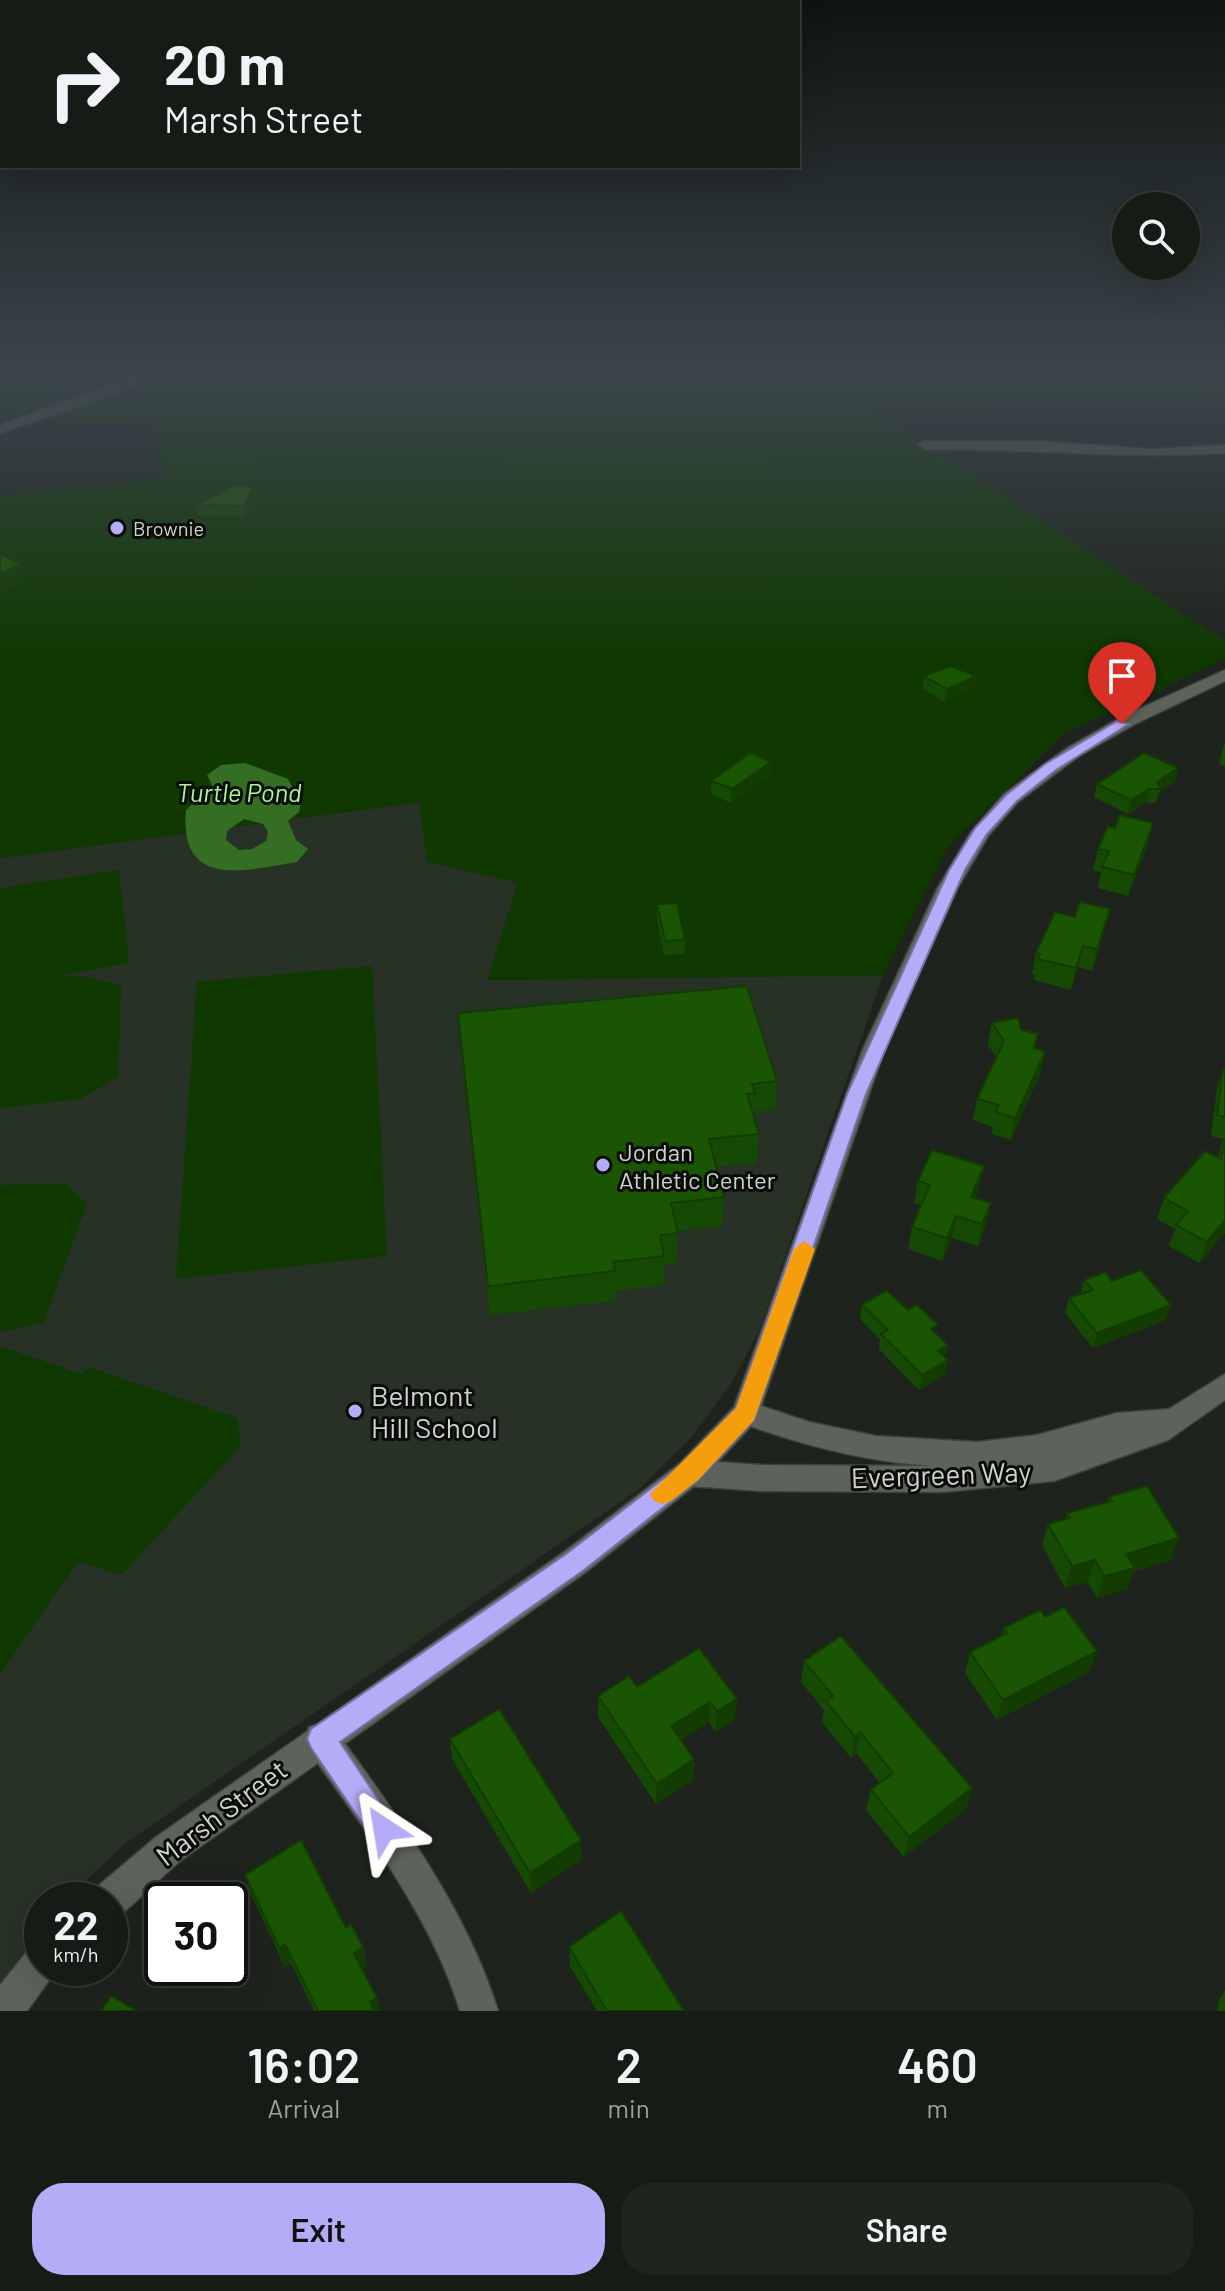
<!DOCTYPE html>
<html lang="en">
<head>
<meta charset="utf-8">
<style>
	body { margin:0; font-family:Barlow,sans-serif; background:#1f241f; color:#f1f3f6; height:100vh; display:flex; flex-direction:column; font-size:30px; white-space:nowrap }
	* { box-sizing:border-box; margin:0 }
	p { font-size:26px; color:#9ea1a1 }
	.icon { flex:none; width:44px; height:44px; fill:none; stroke:currentColor; stroke-width:2; stroke-linecap:round; stroke-linejoin:round }
	.map { position:relative; height:2011px; overflow:hidden }
	.panel { display:flex; flex-direction:column; background:#161b16; flex:1 }
	.panel>* { flex:none }
	.banner { position:absolute; left:0px; top:0px; width:800px; height:168px; box-shadow:0 8px 32px #0002,0 0 0 2px #353935; background:#161b16; color:#f1f3f6; overflow:hidden }
	.fabs { position:absolute; left:1112px; top:192px; display:grid; gap:16px }
	.fabs a { display:grid; place-items:center; width:88px; height:88px; border-radius:50%; background:#161b16; box-shadow:0 8px 32px #0002,0 0 0 2px #353935; font-size:40px }
	.speed { position:absolute; left:24px; top:1882px; display:flex; gap:16px; font-size:40px; font-weight:700; text-align:center }
	.speed>* { display:grid; place-content:center; width:104px; height:104px; border-radius:50%; background:#161b16; box-shadow:0 8px 32px #0002,0 0 0 2px #353935; line-height:1 }
	.speed small { font-size:20px; font-weight:400 }
	.speed .limit { border:4px solid #111; border-radius:12px; background:#fff; color:#111 }
	.pin { position:absolute; display:grid; place-items:center; width:68px; height:68px; color:#fff; margin:-82px -34px; border-radius:50% 50% 50% 0; rotate:-45deg; box-shadow:0 0 8px #0007 }
	.pin .icon { rotate:45deg }
	.me { position:absolute; width:88px; margin:-44px; rotate:327deg; stroke-linejoin:round; filter:drop-shadow(0 0 6px #0008) }
	.turn { display:flex; align-items:center; gap:28px; height:168px; padding:0 32px; font-size:36px }
	.turn .icon { width:104px; height:104px; stroke-width:2.5 }
	.turn b { display:block; font-size:56px; line-height:68px }
	.eta { display:flex; justify-content:space-evenly; align-items:center; height:136px; text-align:center }
	.eta b { font-size:48px; font-weight:600; line-height:56px }
	.button { display:flex; gap:16px; margin-top:auto; padding:16px 32px }
	.button a { flex:1; height:92px; border-radius:32px; background:#b5acf8; color:#111; font-size:32px; font-weight:600; line-height:92px; text-align:center }
	.button a+a { background:#1f241f; color:#f1f3f6 }
	.map>svg:first-child { display:block }
	.built { fill:#283126 }
	.green { fill:#0f3901 }
	.water { fill:#346e23; fill-rule:evenodd }
	.lines { fill:none; stroke-linecap:round; stroke-linejoin:round }
	.minor-casing { stroke:#3c413b; stroke-width:3 }
	.tertiary-casing { stroke:#3c413b; stroke-width:3 }
	.minor { fill:#5d635b; fill-rule:evenodd }
	.tertiary { fill:#5d635b; fill-rule:evenodd }
	.wall { fill:#164903 }
	.shaded-wall { fill:#123c02 }
	.building { fill:#1a5503; stroke:#123c02; stroke-width:2 }
	.route { fill:#b5acf8; stroke:#7670a1; stroke-width:2 }
	.slow { fill:#f59e0b }
	.poi-dot { fill:#b5acf8; stroke:#0a0c09; stroke-width:3 }
	.labels { text-anchor:middle; dominant-baseline:central; stroke-width:6; stroke-linejoin:round; paint-order:stroke }
	.far-poi-label { font-size:20px; fill:#d0d4cf; stroke:#0a0c09; text-anchor:start }
	.poi-label { font-size:24px; fill:#d0d4cf; stroke:#0a0c09; text-anchor:start }
	.water-label { font-size:26px; font-style:italic; fill:#a7f792; stroke:#0a0c09 }
	.near-poi-label { font-size:28px; fill:#d0d4cf; stroke:#0a0c09; text-anchor:start }
	.near-street-label { font-size:28px; fill:#d0d4cf; stroke:#0a0c09 }
</style>
</head>
<body>
<div class="map">
<svg width="1225" height="2011" viewBox="0 0 1225 2011">
	<rect width="100%" height="100%" fill="#1e241d"/>
	<path class="built" d="M 420,802 L 427,861 L 519,883 L 488,980 L 883,975 L 760,1329 L 731,1384 L 690,1439 L 639,1489 L 123,1845 L 66,1900 L 42,1900 L 42,1926 L 0,1984 L 0,858 Z"/>
	<g class="green">
		<path d="M 162,374 L 1225,374 L 1225,399 L 869,408 L 1225,641 L 1225,659 L 1066,732 L 949,845 L 883,975 L 487,980 L 518,883 L 427,861 L 419,802 L 0,858 L 0,496 L 164,479 L 156,422 L 83,424 L 43,418 L 112,392 L 120,393 Z"/>
		<path d="M 0,384 L 54,385 L 74,394 L 74,398 L 21,411 L 0,409 Z"/>
		<path d="M 119,870 L 129,963 L 52,977 L 82,976 L 121,985 L 118,1077 L 80,1099 L 0,1108 L 0,888 Z"/>
		<path d="M 372,966 L 387,1256 L 176,1279 L 197,982 Z"/>
		<path d="M 67,1184 L 87,1204 L 44,1322 L 0,1332 L 0,1185 Z"/>
		<path d="M 0,1346 L 81,1374 L 89,1367 L 237,1418 L 241,1446 L 121,1575 L 78,1562 L 0,1674 Z"/>
	</g>
	<path class="water" d="M 245,763 L 288,779 L 301,804 L 299,812 L 288,821 L 296,840 L 308,849 L 297,862 C 244,871 179,889 186,810 L 212,785 L 207,775 L 221,765 ZM 244,819 L 263,824 L 268,832 L 266,841 L 252,849 L 239,850 L 226,840 L 227,831 Z"/>
	<g class="lines">
		<defs>
			<g id="minor">
				<path d="M 139,374 L 155,374 L 114,394 L 0,433 L 0,425 Z"/>
				<path d="M 1035,441 L 1153,449 L 1225,445 L 1225,453 C 1125,459 1025,449 925,449 L 918,445 L 925,441 Z"/>
				<path d="M 1225,1374 L 1225,1400 L 1168,1440 L 1054,1481 L 943,1492 L 762,1491 L 689,1486 L 679,1482 L 674,1473 L 679,1464 L 689,1460 L 762,1465 L 934,1466 C 865,1462 801,1445 736,1421 L 732,1413 L 736,1405 L 746,1401 L 809,1422 L 876,1436 L 977,1442 L 1037,1435 L 1117,1413 L 1169,1409 Z"/>
				<path d="M 321,1723 L 333,1727 C 396,1814 466,1907 498,2011 L 460,2011 C 433,1920 364,1828 309,1751 L 304,1739 L 309,1727 Z"/>
			</g>
			<g id="tertiary">
				<path d="M 1225,670 L 1225,681 L 1137,723 L 1079,756 L 1018,802 L 989,835 L 957,889 L 884,1051 L 756,1421 L 699,1482 L 586,1572 L 180,1861 L 123,1913 L 110,1918 L 110,1900 L 92,1900 L 97,1887 L 156,1837 L 564,1552 L 679,1464 L 734,1407 L 862,1051 L 937,889 L 971,832 L 1004,794 L 1067,748 L 1125,715 Z"/>
				<path d="M 42,1944 L 42,1968 L 58,1968 L 27,2011 L 0,2011 L 0,1985 L 29,1949 Z"/>
			</g>
		</defs>
		<use href="#minor" class="minor-casing"/>
		<use href="#tertiary" class="tertiary-casing"/>
		<use href="#minor" class="minor"/>
		<use href="#tertiary" class="tertiary"/>
	</g>
	<g class="wall">
		<path d="M 254,488 L 255,499 L 245,517 L 198,516 L 196,505 Z"/>
		<path d="M 924,676 L 976,676 L 974,689 L 945,702 L 923,689 Z"/>
		<path d="M 1224,744 L 1225,744 L 1225,767 L 1219,764 Z"/>
		<path d="M 1178,768 L 1175,782 L 1159,792 L 1156,803 L 1146,802 L 1128,814 L 1094,797 L 1097,784 Z"/>
		<path d="M 770,775 L 731,803 L 711,794 L 711,781 Z"/>
		<path d="M 1148,844 L 1128,896 L 1098,888 L 1101,872 L 1093,870 L 1098,849 Z"/>
		<path d="M 657,904 L 685,940 L 685,954 L 664,955 L 657,919 Z"/>
		<path d="M 1105,930 L 1092,971 L 1078,967 L 1071,990 L 1034,980 L 1035,975 L 1032,974 L 1036,953 Z"/>
		<path d="M 458,1013 L 777,1081 L 775,1110 L 753,1112 L 759,1134 L 757,1163 L 716,1167 L 724,1197 L 722,1226 L 677,1231 L 677,1262 L 664,1264 L 664,1285 L 615,1291 L 615,1301 L 490,1315 Z"/>
		<path d="M 992,1023 L 1021,1030 L 1035,1048 L 1040,1074 L 1011,1140 L 992,1134 L 993,1127 L 973,1120 L 977,1099 L 997,1058 L 988,1045 Z"/>
		<path d="M 1223,1069 L 1225,1069 L 1225,1232 L 1200,1263 L 1169,1246 L 1175,1229 L 1157,1219 L 1164,1198 L 1218,1158 L 1223,1139 L 1211,1136 L 1217,1089 Z"/>
		<path d="M 918,1181 L 979,1188 L 975,1198 L 991,1203 L 986,1225 L 978,1246 L 952,1238 L 942,1261 L 908,1249 L 912,1227 L 921,1205 L 914,1203 Z"/>
		<path d="M 1084,1280 L 1112,1281 L 1166,1320 L 1093,1348 L 1065,1313 L 1069,1298 L 1080,1294 Z"/>
		<path d="M 862,1304 L 908,1310 L 936,1334 L 945,1357 L 948,1360 L 945,1375 L 919,1390 L 879,1349 L 880,1340 L 860,1319 Z"/>
		<path d="M 1109,1497 L 1171,1560 L 1134,1571 L 1127,1589 L 1097,1598 L 1088,1582 L 1065,1588 L 1042,1545 L 1048,1524 L 1066,1519 L 1067,1513 L 1107,1503 Z"/>
		<path d="M 1004,1628 L 1089,1672 L 997,1720 L 965,1673 L 970,1652 L 1001,1636 Z"/>
		<path d="M 699,1648 L 735,1720 L 715,1732 L 709,1722 L 681,1740 L 694,1759 L 693,1780 L 656,1804 L 598,1717 L 598,1696 L 637,1687 Z"/>
		<path d="M 804,1661 L 972,1788 L 966,1809 L 904,1857 L 866,1810 L 871,1789 L 880,1783 L 856,1753 L 851,1758 L 822,1722 L 824,1710 L 801,1682 Z"/>
		<path d="M 450,1739 L 581,1860 L 531,1893 L 452,1759 Z"/>
		<path d="M 245,1875 L 346,1928 L 367,1966 L 362,1969 L 377,1998 L 380,2011 L 314,2011 L 291,1963 L 285,1967 L 251,1894 Z"/>
		<path d="M 569,1947 L 684,2011 L 597,2011 L 570,1966 Z"/>
		<path d="M 1225,1990 L 1225,2011 L 1217,2011 L 1219,2001 Z"/>
	</g>
	<g class="shaded-wall">
		<path d="M 254,488 L 255,499 L 245,517 L 243,506 Z"/>
		<path d="M 21,564 L 26,582 L 0,593 L 0,573 Z"/>
		<path d="M 976,676 L 974,689 L 945,702 L 947,689 Z"/>
		<path d="M 771,762 L 770,775 L 731,803 L 732,789 Z"/>
		<path d="M 1178,768 L 1175,782 L 1159,792 L 1160,789 L 1157,782 Z"/>
		<path d="M 1149,789 L 1146,802 L 1128,814 L 1131,800 Z"/>
		<path d="M 1153,823 L 1148,844 L 1128,896 L 1134,875 Z"/>
		<path d="M 1110,909 L 1105,930 L 1092,971 L 1097,949 Z"/>
		<path d="M 1083,946 L 1078,967 L 1071,990 L 1076,968 Z"/>
		<path d="M 1045,1052 L 1040,1074 L 1011,1140 L 1015,1118 Z"/>
		<path d="M 984,1166 L 979,1188 L 967,1219 L 971,1197 Z"/>
		<path d="M 991,1203 L 986,1225 L 978,1246 L 982,1224 Z"/>
		<path d="M 956,1216 L 952,1238 L 942,1261 L 947,1238 Z"/>
		<path d="M 1225,1220 L 1225,1232 L 1200,1263 L 1207,1242 Z"/>
		<path d="M 1171,1305 L 1166,1320 L 1093,1348 L 1097,1333 Z"/>
		<path d="M 948,1345 L 945,1360 L 938,1351 Z"/>
		<path d="M 948,1360 L 945,1375 L 919,1390 L 922,1375 Z"/>
		<path d="M 1179,1538 L 1171,1560 L 1134,1571 L 1127,1589 L 1097,1598 L 1104,1576 L 1126,1554 Z"/>
		<path d="M 1095,1560 L 1088,1582 L 1065,1588 L 1072,1566 Z"/>
		<path d="M 1097,1651 L 1089,1672 L 997,1720 L 1003,1700 Z"/>
		<path d="M 737,1699 L 735,1720 L 715,1732 L 717,1711 Z"/>
		<path d="M 710,1702 L 709,1722 L 670,1747 L 671,1726 Z"/>
		<path d="M 860,1732 L 856,1753 L 851,1758 L 855,1737 Z"/>
		<path d="M 694,1759 L 693,1780 L 656,1804 L 657,1784 Z"/>
		<path d="M 972,1788 L 966,1809 L 904,1857 L 909,1837 Z"/>
		<path d="M 581,1840 L 581,1860 L 531,1893 L 530,1873 Z"/>
		<path d="M 285,1944 L 291,1963 L 285,1967 L 279,1948 Z"/>
		<path d="M 363,1947 L 367,1966 L 358,1972 L 354,1953 Z"/>
		<path d="M 377,1998 L 380,2011 L 372,2011 L 370,2002 Z"/>
	</g>
	<g class="building">
		<path d="M 237,484 L 254,488 L 243,506 L 196,505 Z"/>
		<path d="M 0,554 L 21,564 L 0,573 Z"/>
		<path d="M 950,666 L 976,676 L 947,689 L 924,676 Z"/>
		<path d="M 750,753 L 771,762 L 732,789 L 711,781 Z"/>
		<path d="M 1144,753 L 1178,768 L 1157,782 L 1160,789 L 1149,789 L 1131,800 L 1097,784 Z"/>
		<path d="M 1120,815 L 1153,823 L 1134,875 L 1102,867 L 1109,851 L 1098,849 L 1108,826 L 1115,828 Z"/>
		<path d="M 1080,902 L 1110,909 L 1097,949 L 1083,946 L 1076,968 L 1038,959 L 1040,954 L 1036,953 L 1055,912 L 1075,917 Z"/>
		<path d="M 677,903 L 685,940 L 665,941 L 657,904 Z"/>
		<path d="M 747,986 L 777,1081 L 752,1084 L 755,1093 L 747,1094 L 759,1134 L 709,1139 L 724,1197 L 671,1203 L 678,1233 L 660,1235 L 664,1256 L 613,1262 L 615,1271 L 488,1286 L 458,1013 Z"/>
		<path d="M 1018,1018 L 1021,1030 L 1038,1034 L 1034,1048 L 1045,1052 L 1015,1118 L 996,1112 L 999,1105 L 977,1099 L 1004,1041 L 992,1023 Z"/>
		<path d="M 1223,1069 L 1225,1069 L 1225,1117 L 1217,1115 Z"/>
		<path d="M 1225,1138 L 1225,1220 L 1207,1242 L 1176,1225 L 1188,1211 L 1164,1198 L 1205,1151 L 1221,1159 Z"/>
		<path d="M 932,1150 L 984,1166 L 971,1197 L 991,1203 L 982,1224 L 956,1216 L 947,1238 L 912,1227 L 930,1185 L 918,1181 Z"/>
		<path d="M 1141,1270 L 1171,1305 L 1097,1333 L 1069,1298 L 1093,1290 L 1084,1280 L 1105,1272 L 1112,1281 Z"/>
		<path d="M 887,1291 L 908,1310 L 917,1305 L 938,1325 L 931,1329 L 948,1345 L 938,1351 L 948,1360 L 922,1375 L 881,1334 L 888,1330 L 862,1304 Z"/>
		<path d="M 1147,1486 L 1179,1538 L 1126,1554 L 1135,1568 L 1104,1576 L 1095,1560 L 1072,1566 L 1048,1524 L 1070,1518 L 1067,1513 L 1112,1501 L 1109,1497 Z"/>
		<path d="M 1064,1607 L 1097,1651 L 1003,1700 L 970,1652 L 1007,1633 L 1004,1628 L 1040,1610 L 1045,1617 Z"/>
		<path d="M 841,1636 L 972,1788 L 909,1837 L 871,1789 L 893,1773 L 860,1732 L 855,1737 L 826,1701 L 833,1696 L 804,1661 Z"/>
		<path d="M 699,1648 L 737,1699 L 717,1711 L 710,1702 L 671,1726 L 694,1759 L 657,1784 L 598,1696 L 629,1676 L 637,1687 Z"/>
		<path d="M 499,1709 L 581,1840 L 530,1873 L 450,1739 Z"/>
		<path d="M 301,1840 L 346,1928 L 351,1924 L 363,1947 L 354,1953 L 377,1998 L 370,2002 L 374,2011 L 318,2011 L 285,1944 L 279,1948 L 245,1875 Z"/>
		<path d="M 621,1911 L 684,2011 L 607,2011 L 569,1947 Z"/>
		<path d="M 111,1996 L 137,2011 L 101,2011 Z"/>
	</g>
	<linearGradient id="sky" x2="0" y2="1"><stop stop-color="#101410"/><stop offset="0.57" stop-color="#3b454c"/><stop offset="1" stop-color="#3b454c" stop-opacity="0"/></linearGradient>
	<rect width="1225" height="656" fill="url(#sky)"/>
	<path class="route" d="M 1117,721 L 1129,724 L 1056,770 L 1017,801 L 987,834 L 965,870 L 866,1094 L 754,1420 L 698,1480 L 584,1570 L 340,1742 L 398,1829 L 394,1839 L 384,1843 L 373,1839 L 311,1748 L 307,1739 L 311,1729 L 566,1554 L 681,1465 L 736,1408 L 847,1094 L 949,870 L 975,828 L 1006,795 L 1045,764 Z"/>
	<path class="slow" d="M 804,1241 L 815,1249 L 754,1420 L 698,1480 L 671,1501 L 662,1504 L 654,1501 L 650,1494 L 736,1408 L 794,1249 Z"/>
	<g class="poi-dot">
		<circle cx="117" cy="528" r="8"/>
		<circle cx="603" cy="1165" r="8"/>
		<circle cx="355" cy="1411" r="8"/>
	</g>
	<g class="labels">
		<g class="far-poi-label">
			<text x="133" y="528">Brownie</text>
		</g>
		<g class="poi-label">
			<text x="619" y="1151">Jordan<tspan x="619" dy="28">Athletic Center</tspan></text>
		</g>
		<g class="water-label">
			<text x="239" y="791">Turtle Pond</text>
		</g>
		<g class="near-poi-label">
			<text x="371" y="1395">Belmont<tspan x="371" dy="32">Hill School</tspan></text>
		</g>
		<g class="near-street-label">
			<text transform="translate(941 1474) rotate(-2)">Evergreen Way</text>
			<text transform="translate(221 1812) rotate(-37)">Marsh Street</text>
		</g>
	</g>
</svg>
<div class="fabs">
<a><svg class="icon" aria-label="search" viewBox="0 0 24 24"><circle cx="10" cy="10" r="6"/><path d="M15 15l6 6"/></svg></a>
</div>
<div class="speed"><div>22<small>km/h</small></div><div class="limit">30</div></div>
<div class="pin" style="left:1122px;top:724px;background:#d93025"><svg class="icon" aria-label="arrive" viewBox="0 0 24 24"><path d="M6 21V4h12l-3 4 3 4H6"/></svg></div>
<svg class="me" style="left:384px;top:1829px" viewBox="-20 -20 40 40"><path d="M0-17L14 15 0 8-14 15z" fill="#b5acf8" stroke="#fff" stroke-width="4"/></svg>
<div class="banner">
<div class="turn"><svg class="icon" aria-label="right" viewBox="0 0 24 24"><path d="M7 20v-9h11M14 6l5 5-5 5"/></svg><div><b>20 m</b>Marsh Street</div></div>
</div>
</div>
<section class="panel">
<div class="eta">
<div><b>16:02</b><p>Arrival</p></div>
<div><b>2</b><p>min</p></div>
<div><b>460</b><p>m</p></div>
</div>
<div class="button"><a>Exit</a><a>Share</a></div>
</section>
</body>
</html>
